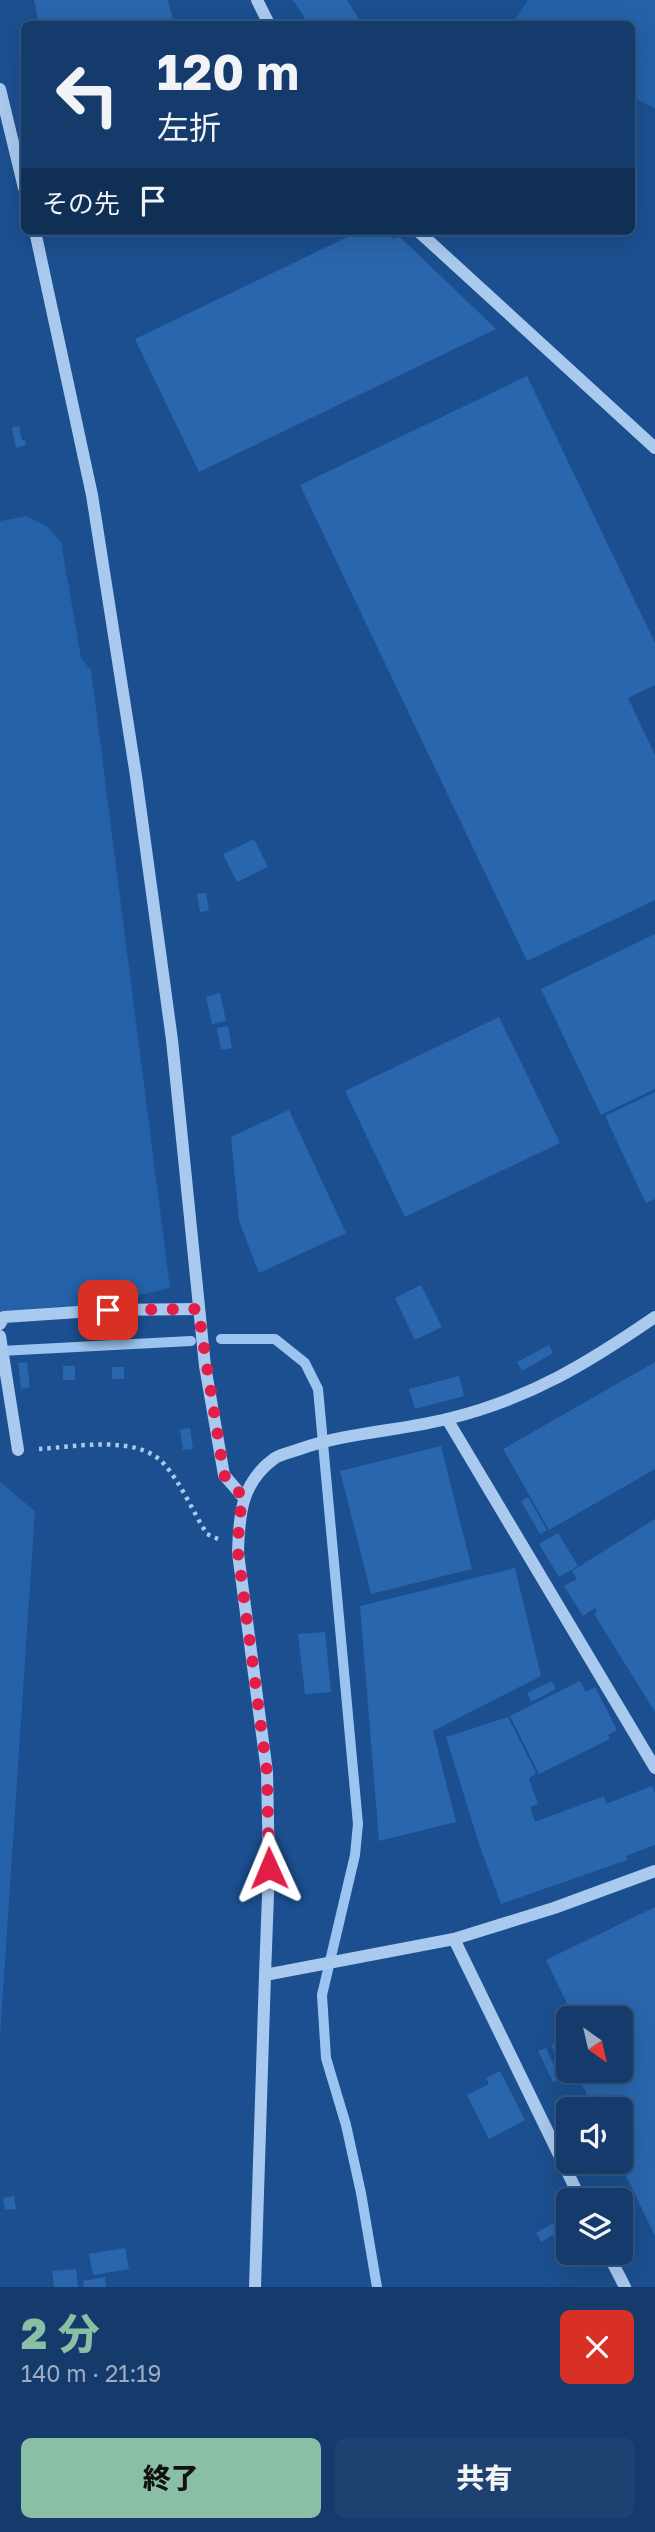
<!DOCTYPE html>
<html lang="ja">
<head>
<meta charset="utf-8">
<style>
	body { margin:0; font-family:"Golos Text","Noto Sans JP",sans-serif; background:#1d4271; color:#f1f3f6; height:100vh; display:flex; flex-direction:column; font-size:26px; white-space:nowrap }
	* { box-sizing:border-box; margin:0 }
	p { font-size:23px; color:#9dadc1 }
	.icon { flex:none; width:38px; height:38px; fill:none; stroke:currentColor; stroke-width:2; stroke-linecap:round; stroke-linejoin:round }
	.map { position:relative; height:2287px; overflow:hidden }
	.details { display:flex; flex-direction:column; background:#143b6b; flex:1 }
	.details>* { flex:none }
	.banner { position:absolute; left:21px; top:21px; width:614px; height:214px; border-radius:10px; box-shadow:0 7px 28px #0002,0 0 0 2px #33557e; background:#143b6b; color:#f1f3f6; overflow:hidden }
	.needle { width:46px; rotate:146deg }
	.controls { position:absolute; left:556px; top:2006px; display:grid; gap:14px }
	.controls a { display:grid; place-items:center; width:77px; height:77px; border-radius:10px; background:#143b6b; box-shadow:0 7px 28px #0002,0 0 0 2px #33557e; font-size:35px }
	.pin { position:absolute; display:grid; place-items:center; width:60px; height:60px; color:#fff; margin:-30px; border-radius:14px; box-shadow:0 4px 10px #0006 }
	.me { position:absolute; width:77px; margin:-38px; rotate:359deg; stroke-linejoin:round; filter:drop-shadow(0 0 5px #0008) }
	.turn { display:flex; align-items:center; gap:24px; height:147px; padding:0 21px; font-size:32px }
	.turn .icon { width:91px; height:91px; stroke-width:2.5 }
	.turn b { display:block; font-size:49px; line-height:60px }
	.then { display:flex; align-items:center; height:66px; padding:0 21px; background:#0003; gap:14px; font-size:26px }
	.round { display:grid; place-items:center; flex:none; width:74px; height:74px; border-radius:10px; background:#1d4271 }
	.overview { display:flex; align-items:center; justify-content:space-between; height:119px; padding:0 21px }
	h1 { font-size:42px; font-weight:800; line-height:52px; color:#8abfa5 }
	.button { display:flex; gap:14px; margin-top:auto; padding:14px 21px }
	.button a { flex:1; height:80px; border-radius:10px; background:#8abfa5; color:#111; font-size:28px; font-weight:800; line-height:80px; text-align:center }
	.button a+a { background:#1d4271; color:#f1f3f6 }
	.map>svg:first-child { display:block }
	.green { fill:#2461a8 }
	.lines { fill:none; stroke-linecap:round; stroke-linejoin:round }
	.stream { stroke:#9cc4f0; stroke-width:10 }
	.building { fill:#2a66ad }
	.path { stroke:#a9c9ee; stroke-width:4.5; stroke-dasharray:3.5 5; stroke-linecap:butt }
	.minor { stroke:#a9c9ee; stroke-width:12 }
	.route { stroke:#e11d48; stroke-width:12; stroke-dasharray:0 21.6 }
</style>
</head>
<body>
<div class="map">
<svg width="655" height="2287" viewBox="0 0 655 2287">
	<rect width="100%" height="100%" fill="#1b4f8f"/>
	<g class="green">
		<path d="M 528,0 L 655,0 L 655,109 L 632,96 L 632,24 L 512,24 Z"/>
		<path d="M 27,516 L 48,527 L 61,542 L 81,658 L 91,670 L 170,1288 L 85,1308 L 0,1313 L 0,521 Z"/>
		<path d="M 0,1482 L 35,1511 L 0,2037 Z"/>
	</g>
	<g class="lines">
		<g class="stream">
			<path d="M 221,1339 L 275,1339 L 305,1363 L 318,1389 L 358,1824 L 355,1855 L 322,1995 L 326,2058 L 346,2125 L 361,2193 L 377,2287"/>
			<path d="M 0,1351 L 191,1341"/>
		</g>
	</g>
	<g class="building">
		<path d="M 34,0 L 168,0 L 174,24 L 39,24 Z"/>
		<path d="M 293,0 L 347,0 L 362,24 L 299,24 L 297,23 L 305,18 Z"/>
		<path d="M 360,231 L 389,231 L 393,239 L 400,237 L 496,329 L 199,472 L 135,339 Z"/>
		<path d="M 527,376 L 655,643 L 655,685 L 628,698 L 655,755 L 655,900 L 527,961 L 300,485 Z"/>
		<path d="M 19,426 L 22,440 L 25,440 L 26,445 L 16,448 L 12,428 Z"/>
		<path d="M 254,839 L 268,867 L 237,882 L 223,854 Z"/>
		<path d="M 206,893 L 209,911 L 200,912 L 197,894 Z"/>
		<path d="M 655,934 L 655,1089 L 601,1115 L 541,989 Z"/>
		<path d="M 220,993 L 226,1021 L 212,1024 L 206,997 Z"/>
		<path d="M 499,1017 L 560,1143 L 405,1217 L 345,1091 Z"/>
		<path d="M 228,1026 L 232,1048 L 221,1050 L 217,1028 Z"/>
		<path d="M 655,1092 L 655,1199 L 646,1203 L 605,1116 Z"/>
		<path d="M 289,1110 L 346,1233 L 259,1273 L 239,1221 L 231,1137 Z"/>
		<path d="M 421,1285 L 442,1327 L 415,1340 L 395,1298 Z"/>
		<path d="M 549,1345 L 553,1353 L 522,1371 L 517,1362 Z"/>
		<path d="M 27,1362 L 30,1387 L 21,1389 L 18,1363 Z"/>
		<path d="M 655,1362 L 655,1469 L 549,1530 L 503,1449 Z"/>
		<rect x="63" y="1366" width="12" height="14"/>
		<rect x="112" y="1367" width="12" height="12"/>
		<path d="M 459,1376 L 464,1396 L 415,1409 L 409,1389 Z"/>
		<path d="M 190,1428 L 193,1449 L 183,1450 L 180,1429 Z"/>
		<path d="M 441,1446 L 472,1569 L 371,1594 L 340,1471 Z"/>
		<path d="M 528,1497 L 547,1530 L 540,1534 L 521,1501 Z"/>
		<path d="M 655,1519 L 655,1712 L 594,1614 L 597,1612 L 595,1608 L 583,1616 L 564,1586 L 577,1579 L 572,1571 Z"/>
		<path d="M 558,1533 L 578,1566 L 559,1577 L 539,1544 Z"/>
		<path d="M 515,1568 L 541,1676 L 433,1731 L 456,1822 L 379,1841 L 360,1606 Z"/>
		<path d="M 325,1632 L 331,1692 L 305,1694 L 298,1634 Z"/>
		<path d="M 552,1681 L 556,1689 L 531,1702 L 527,1693 Z"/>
		<path d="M 580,1681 L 586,1692 L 595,1687 L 617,1730 L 608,1735 L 610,1739 L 539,1774 L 510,1716 Z"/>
		<path d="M 508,1717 L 536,1773 L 529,1779 L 538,1804 L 530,1807 L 535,1822 L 604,1796 L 606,1804 L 652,1786 L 655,1793 L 655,1845 L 626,1856 L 627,1860 L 501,1904 L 480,1847 L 446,1737 Z"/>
		<path d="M 655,1907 L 655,2236 L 619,2161 L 621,2109 L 594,2109 L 575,2070 L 621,2070 L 621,2018 L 574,2018 L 546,1960 Z"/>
		<path d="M 559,2042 L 569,2064 L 569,2070 L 573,2073 L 566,2076 L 551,2045 Z"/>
		<path d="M 546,2048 L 560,2078 L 553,2082 L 538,2051 Z"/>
		<path d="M 500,2071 L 525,2120 L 489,2139 L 467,2095 L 489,2084 L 486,2078 Z"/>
		<path d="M 14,2196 L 16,2209 L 5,2210 L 3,2198 Z"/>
		<path d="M 561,2219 L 566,2228 L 541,2242 L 536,2233 Z"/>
		<path d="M 125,2248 L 129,2269 L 93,2275 L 89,2254 Z"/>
		<path d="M 76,2269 L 78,2287 L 54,2287 L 52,2271 Z"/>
		<path d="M 105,2277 L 106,2287 L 84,2287 L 83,2281 Z"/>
	</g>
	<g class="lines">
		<path class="path" d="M 39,1449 C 75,1447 138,1434 164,1464 C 181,1483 193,1512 207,1534 L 218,1539"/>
		<g class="minor">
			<path d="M 257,0 L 269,24"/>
			<path d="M 0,89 L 24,188"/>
			<path d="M 35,231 L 92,495 L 136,776 L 172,1040 L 205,1366 L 224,1475 L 244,1498"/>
			<path d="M 418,231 L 655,448"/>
			<path d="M 655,1317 C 588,1363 531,1398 451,1418 C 401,1431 348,1432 300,1449 C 292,1452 281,1454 275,1458 C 241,1482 239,1515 238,1553 L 267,1772 L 269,1868 L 265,1975 L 454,1939 L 554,1908 L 655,1871"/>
			<path d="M 0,1324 L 4,1317 L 108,1310 L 198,1309"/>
			<path d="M 0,1336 L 18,1450"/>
			<path d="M 447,1419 L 655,1768"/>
			<path d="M 454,1939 L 581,2200"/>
			<path d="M 607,2252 L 625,2287"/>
			<path d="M 255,2287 L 265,1975"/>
		</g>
	</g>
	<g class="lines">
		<path class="route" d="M 108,1310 L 198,1309 L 224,1475 L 244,1498 L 239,1517 L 238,1553 L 267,1772 L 269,1868"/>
	</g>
</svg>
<div class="controls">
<a><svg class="needle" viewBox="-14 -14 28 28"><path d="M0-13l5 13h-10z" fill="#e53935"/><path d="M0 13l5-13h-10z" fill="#9dadc1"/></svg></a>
<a><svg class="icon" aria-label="sound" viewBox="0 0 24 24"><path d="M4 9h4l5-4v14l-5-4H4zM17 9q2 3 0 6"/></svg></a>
<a><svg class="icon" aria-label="layers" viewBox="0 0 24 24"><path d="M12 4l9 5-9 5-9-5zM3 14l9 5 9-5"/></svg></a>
</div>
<div class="pin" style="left:108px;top:1310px;background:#d93025"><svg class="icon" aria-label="arrive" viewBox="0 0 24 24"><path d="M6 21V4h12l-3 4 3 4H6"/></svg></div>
<svg class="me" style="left:269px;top:1868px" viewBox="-20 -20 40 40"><path d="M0-17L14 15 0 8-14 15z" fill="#e11d48" stroke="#fff" stroke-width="4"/></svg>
<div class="banner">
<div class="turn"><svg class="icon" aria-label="left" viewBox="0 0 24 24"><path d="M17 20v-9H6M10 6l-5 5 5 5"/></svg><div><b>120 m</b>左折</div></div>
<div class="then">その先<svg class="icon" aria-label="arrive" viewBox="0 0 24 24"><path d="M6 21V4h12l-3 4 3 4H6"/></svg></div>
</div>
</div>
<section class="details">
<div class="overview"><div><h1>2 分</h1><p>140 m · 21:19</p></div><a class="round" style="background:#d93025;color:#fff"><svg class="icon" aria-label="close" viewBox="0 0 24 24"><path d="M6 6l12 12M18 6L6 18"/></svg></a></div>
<div class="button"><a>終了</a><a>共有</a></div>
</section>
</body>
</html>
